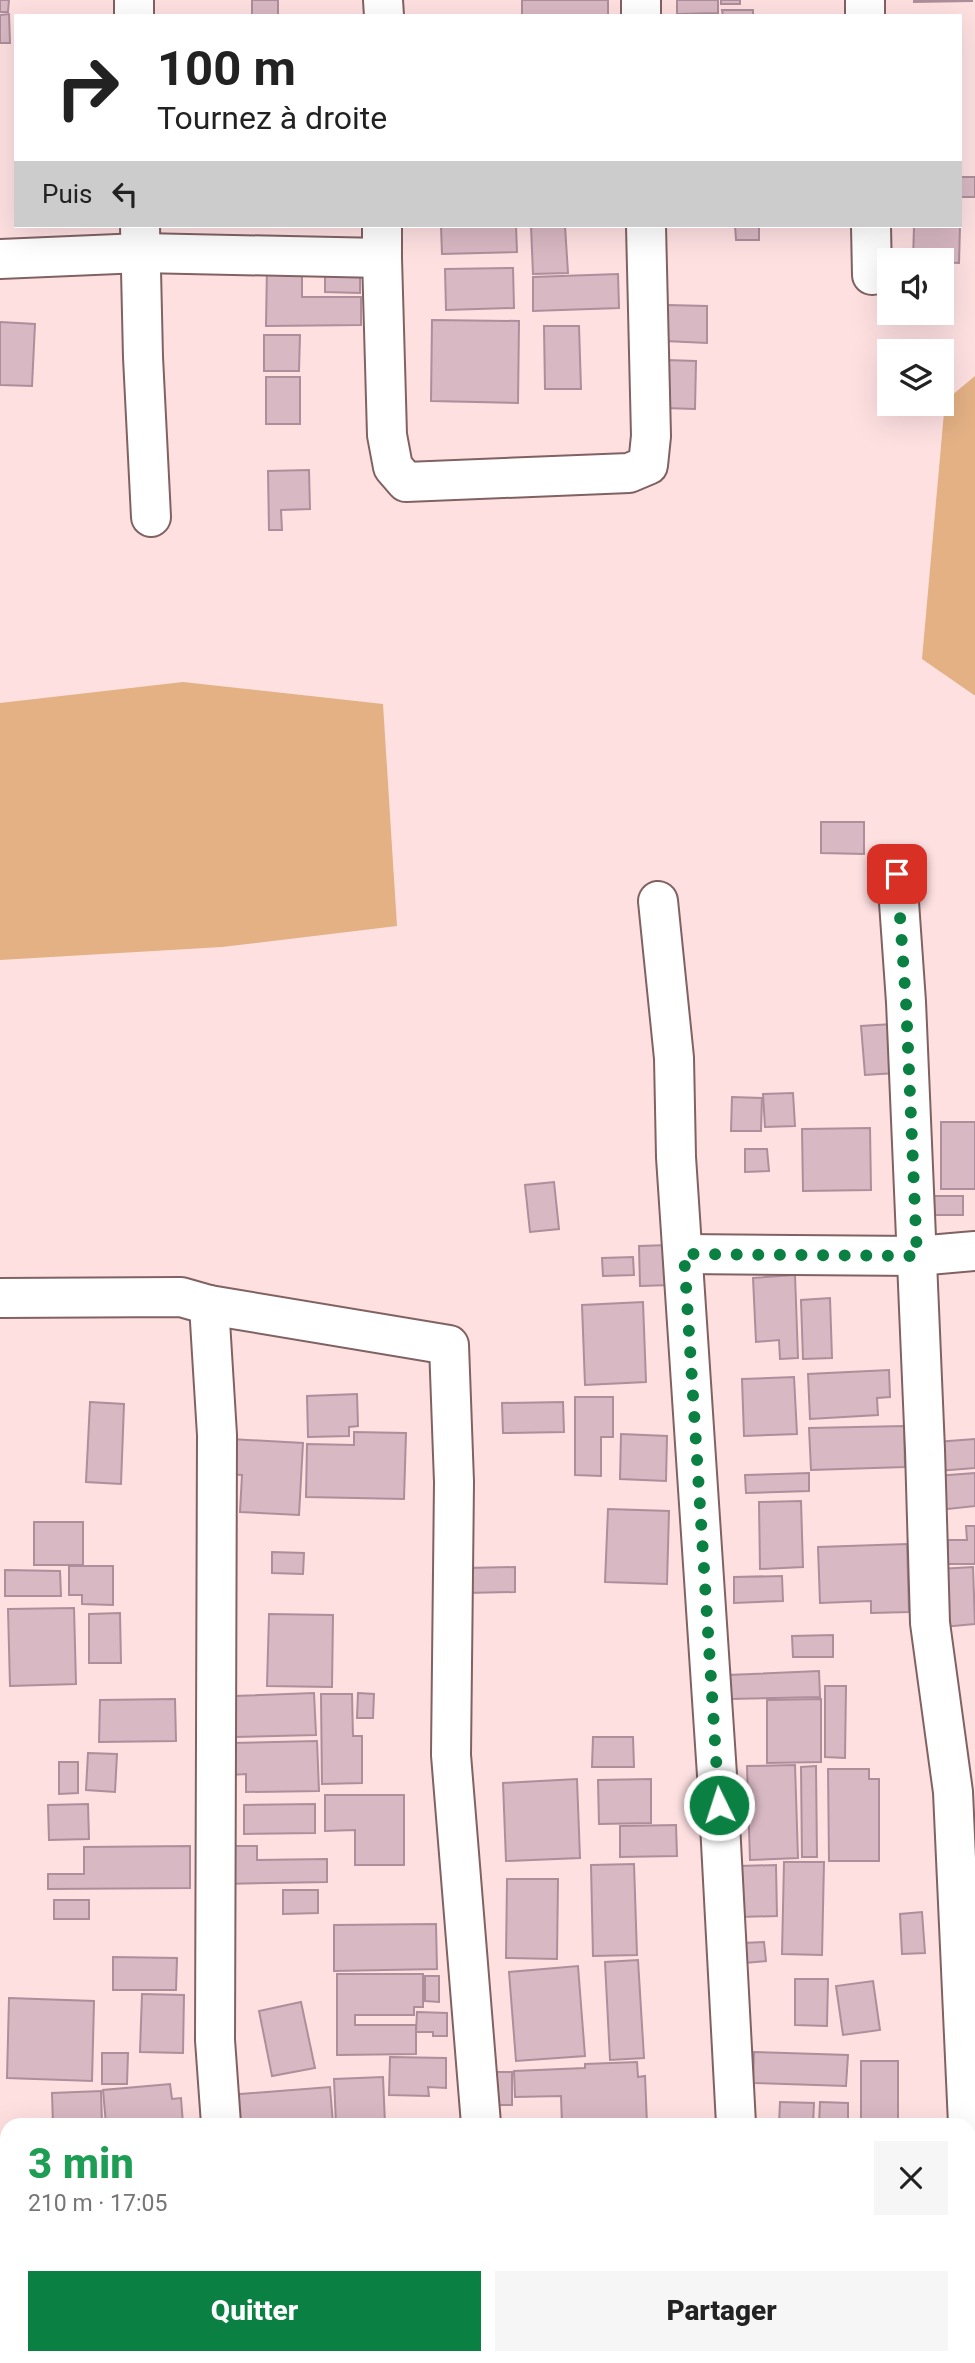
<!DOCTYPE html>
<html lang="fr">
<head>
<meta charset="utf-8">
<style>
	body { margin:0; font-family:Roboto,sans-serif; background:#f6f6f6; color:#222; height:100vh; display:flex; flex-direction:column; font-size:26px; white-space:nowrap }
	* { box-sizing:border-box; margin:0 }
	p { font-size:23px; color:#767676 }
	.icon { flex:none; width:38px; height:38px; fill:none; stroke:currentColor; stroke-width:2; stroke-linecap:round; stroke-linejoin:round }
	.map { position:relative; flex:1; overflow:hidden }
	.drawer { position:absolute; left:0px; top:2118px; width:976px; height:247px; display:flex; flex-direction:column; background:#fff; border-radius:21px 21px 0 0; box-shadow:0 7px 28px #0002 }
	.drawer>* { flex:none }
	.top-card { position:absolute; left:14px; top:14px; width:948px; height:214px; border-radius:0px; box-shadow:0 7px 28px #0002; background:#fff; color:#222; overflow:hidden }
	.controls { position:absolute; left:877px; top:248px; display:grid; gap:14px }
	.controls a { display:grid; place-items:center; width:77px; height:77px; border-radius:0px; background:#fff; box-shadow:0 7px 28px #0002; font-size:35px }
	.pin { position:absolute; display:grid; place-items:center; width:60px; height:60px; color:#fff; margin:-30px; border-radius:14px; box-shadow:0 4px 10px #0006 }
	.me { position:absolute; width:77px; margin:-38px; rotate:356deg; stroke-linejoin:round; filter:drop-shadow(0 0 5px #0008) }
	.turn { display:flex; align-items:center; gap:24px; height:147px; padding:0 28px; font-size:32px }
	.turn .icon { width:91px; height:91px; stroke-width:2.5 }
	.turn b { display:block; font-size:49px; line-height:60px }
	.then { display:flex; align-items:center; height:66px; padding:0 28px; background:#0003; gap:14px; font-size:26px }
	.round { display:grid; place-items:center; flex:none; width:74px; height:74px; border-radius:0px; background:#f6f6f6 }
	.headline { display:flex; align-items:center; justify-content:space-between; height:119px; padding:0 28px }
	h1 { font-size:42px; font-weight:800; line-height:52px; color:#1e9e55 }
	.primary-button { display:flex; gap:14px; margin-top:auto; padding:14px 28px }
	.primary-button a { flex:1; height:80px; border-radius:0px; background:#0b8043; color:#fff; font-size:28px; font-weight:800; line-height:80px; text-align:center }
	.primary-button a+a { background:#f6f6f6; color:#222 }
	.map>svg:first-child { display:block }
	.green { fill:#e3b184 }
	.building { fill:#d8b8c3; stroke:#ad8e9a; stroke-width:2 }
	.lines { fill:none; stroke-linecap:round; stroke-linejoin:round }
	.minor-casing { stroke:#816263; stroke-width:42 }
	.minor { stroke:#fff; stroke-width:38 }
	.route { stroke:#0b8043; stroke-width:12; stroke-dasharray:0 21.6 }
</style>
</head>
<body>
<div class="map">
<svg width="975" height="2363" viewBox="0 0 975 2363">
	<rect width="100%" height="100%" fill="#fee0e1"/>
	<g class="green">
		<path d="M 975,376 L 975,695 L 974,695 L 922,659 L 945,401 Z"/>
		<path d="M 183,682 L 383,704 L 397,926 L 222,947 L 0,960 L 0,703 Z"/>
	</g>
	<g class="building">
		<path d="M 0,0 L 9,0 L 8,12 L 0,12 Z"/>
		<rect x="252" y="0" width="26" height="16"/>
		<path d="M 522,0 L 608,0 L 608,16 L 522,15 Z"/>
		<path d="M 677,0 L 718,0 L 718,13 L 677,14 Z"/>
		<rect x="721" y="0" width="19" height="4"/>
		<path d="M 914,0 L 972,0 L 972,1 L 914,2 Z"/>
		<path d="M 722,10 L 753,10 L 753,16 L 723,16 Z"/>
		<path d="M 9,14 L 10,43 L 0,43 L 0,15 Z"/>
		<rect x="961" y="177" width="14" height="20"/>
		<path d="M 441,226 L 516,226 L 517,252 L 442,254 Z"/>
		<path d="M 531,226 L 565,226 L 568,273 L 533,274 Z"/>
		<path d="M 735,226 L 759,226 L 759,240 L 736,240 Z"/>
		<path d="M 914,226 L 960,226 L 959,263 L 913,261 Z"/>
		<path d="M 267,266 L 302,266 L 302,297 L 361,297 L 361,325 L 266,326 Z"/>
		<path d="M 325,268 L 360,269 L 360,293 L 325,292 Z"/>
		<path d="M 513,268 L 514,308 L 446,310 L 445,269 Z"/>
		<path d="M 618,274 L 619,308 L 533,311 L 533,277 Z"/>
		<path d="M 667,305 L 707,306 L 707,343 L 665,341 Z"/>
		<path d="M 432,320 L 519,321 L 518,403 L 431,401 Z"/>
		<path d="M 0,322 L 35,324 L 32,386 L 0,385 Z"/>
		<path d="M 544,326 L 579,326 L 581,389 L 545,389 Z"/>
		<path d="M 264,335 L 300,335 L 299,371 L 264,371 Z"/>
		<path d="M 665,360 L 696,361 L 695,409 L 664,408 Z"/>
		<rect x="266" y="377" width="34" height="47"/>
		<path d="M 309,470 L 310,509 L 281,510 L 282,530 L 269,530 L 268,471 Z"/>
		<path d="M 821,822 L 864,822 L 864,854 L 821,853 Z"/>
		<path d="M 892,1024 L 896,1073 L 865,1075 L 861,1026 Z"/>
		<path d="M 793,1093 L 795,1126 L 765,1127 L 763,1094 Z"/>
		<path d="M 732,1097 L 762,1098 L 761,1131 L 731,1131 Z"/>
		<rect x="941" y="1122" width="34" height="67"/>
		<path d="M 870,1128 L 871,1190 L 803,1191 L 802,1129 Z"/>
		<path d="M 745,1149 L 767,1149 L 769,1171 L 745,1172 Z"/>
		<path d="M 554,1182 L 559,1229 L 530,1232 L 525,1185 Z"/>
		<rect x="926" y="1196" width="37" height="19"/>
		<path d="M 669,1245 L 671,1285 L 640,1286 L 639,1246 Z"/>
		<path d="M 633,1257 L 634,1275 L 603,1276 L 602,1258 Z"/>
		<path d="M 795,1275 L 798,1358 L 780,1359 L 779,1340 L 756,1342 L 753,1278 Z"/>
		<path d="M 830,1298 L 832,1358 L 803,1359 L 801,1300 Z"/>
		<path d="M 643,1302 L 646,1382 L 585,1385 L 582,1305 Z"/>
		<path d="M 889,1370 L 890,1397 L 877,1398 L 878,1415 L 810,1419 L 808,1374 Z"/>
		<path d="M 794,1377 L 797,1434 L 744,1436 L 742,1379 Z"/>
		<path d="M 357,1394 L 358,1426 L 349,1427 L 349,1436 L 308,1437 L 307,1396 Z"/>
		<path d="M 575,1397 L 613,1397 L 613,1437 L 601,1437 L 601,1476 L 575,1475 Z"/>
		<path d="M 90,1402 L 124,1404 L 121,1484 L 86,1482 Z"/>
		<path d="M 563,1402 L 564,1432 L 503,1433 L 502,1403 Z"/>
		<path d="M 904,1426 L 905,1467 L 811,1470 L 809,1428 Z"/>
		<path d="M 354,1432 L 406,1433 L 404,1499 L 306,1497 L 307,1444 L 354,1445 Z"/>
		<path d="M 621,1434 L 667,1436 L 666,1481 L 620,1479 Z"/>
		<path d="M 231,1439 L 303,1443 L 299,1515 L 240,1512 L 242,1475 L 229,1474 Z"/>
		<path d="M 975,1439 L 975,1468 L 938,1471 L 936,1442 Z"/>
		<path d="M 809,1473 L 809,1491 L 746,1493 L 745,1475 Z"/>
		<path d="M 975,1473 L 975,1506 L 939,1510 L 936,1476 Z"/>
		<path d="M 801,1501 L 803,1567 L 760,1569 L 759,1502 Z"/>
		<path d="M 608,1509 L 669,1511 L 667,1584 L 605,1582 Z"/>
		<rect x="34" y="1522" width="49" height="43"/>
		<path d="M 966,1526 L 975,1526 L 975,1564 L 948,1564 L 948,1540 L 967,1540 Z"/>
		<path d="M 907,1544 L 909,1612 L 871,1613 L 871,1601 L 820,1603 L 818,1547 Z"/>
		<path d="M 272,1552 L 304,1553 L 303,1574 L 272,1573 Z"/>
		<path d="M 69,1566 L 113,1566 L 113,1605 L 82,1604 L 82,1595 L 69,1595 Z"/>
		<path d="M 515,1567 L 515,1592 L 466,1593 L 466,1568 Z"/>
		<path d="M 973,1567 L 975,1624 L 943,1627 L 939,1569 Z"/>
		<path d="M 5,1570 L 60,1571 L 61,1596 L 5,1596 Z"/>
		<path d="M 782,1576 L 783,1601 L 734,1603 L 734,1577 Z"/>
		<path d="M 74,1608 L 76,1684 L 10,1686 L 8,1609 Z"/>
		<path d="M 120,1613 L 121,1663 L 89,1663 L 89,1614 Z"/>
		<path d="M 269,1614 L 333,1615 L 332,1687 L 267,1686 Z"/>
		<path d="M 833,1635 L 833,1657 L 793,1657 L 792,1636 Z"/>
		<path d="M 819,1671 L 820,1697 L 729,1699 L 728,1675 Z"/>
		<path d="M 825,1686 L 846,1686 L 845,1758 L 825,1757 Z"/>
		<path d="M 314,1693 L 316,1735 L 235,1737 L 234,1696 Z"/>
		<path d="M 358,1693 L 374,1694 L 373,1718 L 357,1718 Z"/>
		<path d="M 321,1694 L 352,1694 L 353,1736 L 362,1736 L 362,1783 L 322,1784 Z"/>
		<path d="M 175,1699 L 176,1741 L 99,1742 L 100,1700 Z"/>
		<path d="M 821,1699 L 821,1762 L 767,1763 L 767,1700 Z"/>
		<path d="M 593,1737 L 633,1737 L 634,1767 L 592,1767 Z"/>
		<path d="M 317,1741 L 319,1791 L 246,1792 L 246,1774 L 231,1775 L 231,1743 Z"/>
		<path d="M 88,1753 L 117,1754 L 115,1792 L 86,1790 Z"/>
		<path d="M 59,1762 L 78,1762 L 78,1793 L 59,1794 Z"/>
		<path d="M 795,1765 L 798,1858 L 750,1860 L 747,1766 Z"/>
		<path d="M 816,1766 L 817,1857 L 802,1857 L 801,1767 Z"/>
		<path d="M 828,1769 L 869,1769 L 869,1779 L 879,1779 L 879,1861 L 829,1861 Z"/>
		<path d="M 577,1779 L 580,1858 L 506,1861 L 503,1783 Z"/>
		<path d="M 651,1779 L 651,1823 L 599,1824 L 598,1780 Z"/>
		<path d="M 325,1795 L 404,1795 L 404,1865 L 355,1865 L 355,1830 L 325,1831 Z"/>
		<path d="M 88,1804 L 89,1839 L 49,1840 L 48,1805 Z"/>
		<path d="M 315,1804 L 315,1833 L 244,1834 L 244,1805 Z"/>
		<path d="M 676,1825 L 677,1856 L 620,1857 L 620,1826 Z"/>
		<path d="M 190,1846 L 190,1888 L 48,1889 L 48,1874 L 84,1874 L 84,1847 Z"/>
		<path d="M 227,1846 L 257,1846 L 257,1860 L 327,1859 L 327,1882 L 220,1884 Z"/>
		<path d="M 784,1862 L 824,1862 L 822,1955 L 782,1954 Z"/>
		<path d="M 634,1864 L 637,1955 L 593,1956 L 591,1865 Z"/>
		<path d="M 776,1865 L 777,1916 L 739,1917 L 739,1866 Z"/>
		<path d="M 507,1879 L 558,1879 L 557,1959 L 506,1958 Z"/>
		<path d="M 283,1890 L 318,1890 L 318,1913 L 283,1914 Z"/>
		<rect x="54" y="1900" width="35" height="19"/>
		<path d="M 922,1912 L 925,1953 L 902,1954 L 900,1914 Z"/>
		<path d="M 436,1924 L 437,1969 L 334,1971 L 334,1925 Z"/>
		<path d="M 764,1942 L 766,1961 L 745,1963 L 743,1943 Z"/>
		<path d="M 113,1957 L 177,1958 L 176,1990 L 113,1990 Z"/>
		<path d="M 638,1960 L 644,2058 L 610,2060 L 605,1962 Z"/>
		<path d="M 578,1966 L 585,2056 L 516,2061 L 509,1972 Z"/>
		<path d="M 337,1974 L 423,1974 L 423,2007 L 414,2007 L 414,2015 L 355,2015 L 355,2025 L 416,2025 L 416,2054 L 337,2055 Z"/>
		<path d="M 425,1976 L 439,1976 L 439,2002 L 425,2001 Z"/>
		<path d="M 795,1979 L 828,1979 L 827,2026 L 795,2025 Z"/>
		<path d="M 873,1981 L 880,2030 L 843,2035 L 836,1986 Z"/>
		<path d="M 142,1994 L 184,1995 L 183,2053 L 140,2052 Z"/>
		<path d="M 9,1998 L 94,2001 L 92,2081 L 7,2078 Z"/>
		<path d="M 301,2002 L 315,2068 L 272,2076 L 259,2011 Z"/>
		<path d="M 417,2012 L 447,2013 L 447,2036 L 433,2036 L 433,2032 L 416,2032 Z"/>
		<path d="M 754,2052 L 848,2055 L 846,2086 L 753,2083 Z"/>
		<path d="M 102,2053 L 128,2053 L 127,2084 L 102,2084 Z"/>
		<path d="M 390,2057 L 446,2058 L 446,2088 L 428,2087 L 429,2096 L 389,2095 Z"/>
		<rect x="861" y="2061" width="37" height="63"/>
		<path d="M 637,2062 L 638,2077 L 645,2076 L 647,2124 L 562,2124 L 561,2096 L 515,2097 L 514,2071 L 585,2068 L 585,2064 Z"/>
		<path d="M 485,2072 L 512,2072 L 512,2105 L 492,2105 Z"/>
		<path d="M 383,2077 L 385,2124 L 336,2124 L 334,2079 Z"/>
		<path d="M 170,2084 L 172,2099 L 181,2098 L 183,2124 L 106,2124 L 103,2090 Z"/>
		<path d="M 330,2087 L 333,2124 L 230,2124 L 228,2095 Z"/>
		<path d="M 101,2091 L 102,2124 L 53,2124 L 52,2093 Z"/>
		<path d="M 780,2102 L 814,2103 L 813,2124 L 779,2124 Z"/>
		<path d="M 820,2102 L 848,2103 L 848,2124 L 819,2124 Z"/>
		<rect x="42" y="2357" width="67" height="6"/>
		<rect x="162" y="2357" width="47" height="6"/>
		<rect x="354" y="2357" width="34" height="6"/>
		<rect x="512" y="2357" width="28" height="6"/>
		<rect x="577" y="2357" width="49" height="6"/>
		<rect x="761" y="2357" width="95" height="6"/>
		<path d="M 909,2357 L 954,2357 L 954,2363 L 908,2363 Z"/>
	</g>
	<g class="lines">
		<defs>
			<g id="minor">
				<path d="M 134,0 L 134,16"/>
				<path d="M 383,0 L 384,16"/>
				<path d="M 641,0 L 641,16"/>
				<path d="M 865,0 L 865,16"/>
				<path d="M 140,226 L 143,357 L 151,517"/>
				<path d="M 871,226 L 872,275"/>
				<path d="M 382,258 L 387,435 L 393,467 L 406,482 L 629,473 L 648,465 L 651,436 L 646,226"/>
				<path d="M 0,259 L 141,253 L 382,258 L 382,226"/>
				<path d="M 897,874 L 906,1002 L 925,1450 L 930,1623 L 953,1792 L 968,2124"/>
				<path d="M 658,901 L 674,1058 L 676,1157 L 719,1805 L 736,2124"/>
				<path d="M 684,1254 L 917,1256 L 975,1251"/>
				<path d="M 0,1298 L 181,1297 L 209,1305 L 217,1435 L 215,2040 L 221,2124"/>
				<path d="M 209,1305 L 449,1345 L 454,1482 L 451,1755 L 481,2124"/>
				<path d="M 970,2148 L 975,2266"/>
				<path d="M 0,2340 L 1,2363"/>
				<path d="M 235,2357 L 236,2363"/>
				<path d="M 497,2357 L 498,2363"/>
				<path d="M 748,2357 L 748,2363"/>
			</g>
		</defs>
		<use href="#minor" class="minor-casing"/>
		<use href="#minor" class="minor"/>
	</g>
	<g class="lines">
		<path class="route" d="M 719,1805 L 684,1254 L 917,1256 L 906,1002 L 897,874"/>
	</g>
</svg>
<div class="controls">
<a><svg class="icon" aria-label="sound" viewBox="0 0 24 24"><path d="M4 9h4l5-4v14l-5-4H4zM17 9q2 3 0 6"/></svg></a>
<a><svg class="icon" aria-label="layers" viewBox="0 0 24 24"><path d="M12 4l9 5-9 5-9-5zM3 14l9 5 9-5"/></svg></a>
</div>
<div class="pin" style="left:897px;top:874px;background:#d93025"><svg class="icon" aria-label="arrive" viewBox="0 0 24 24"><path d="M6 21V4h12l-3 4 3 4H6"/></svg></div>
<svg class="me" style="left:719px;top:1805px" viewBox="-20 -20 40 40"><circle r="17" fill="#0b8043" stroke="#fff" stroke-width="3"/><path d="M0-11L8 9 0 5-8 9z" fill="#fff"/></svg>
<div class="top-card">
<div class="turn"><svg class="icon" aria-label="right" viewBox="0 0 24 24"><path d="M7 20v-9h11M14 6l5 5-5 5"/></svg><div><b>100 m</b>Tournez à droite</div></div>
<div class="then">Puis<svg class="icon" aria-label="left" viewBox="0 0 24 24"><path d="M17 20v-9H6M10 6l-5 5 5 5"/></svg></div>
</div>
<section class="drawer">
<div class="headline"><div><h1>3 min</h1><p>210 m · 17:05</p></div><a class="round"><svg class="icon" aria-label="close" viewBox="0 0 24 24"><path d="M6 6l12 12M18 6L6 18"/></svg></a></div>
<div class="primary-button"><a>Quitter</a><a>Partager</a></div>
</section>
</div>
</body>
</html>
